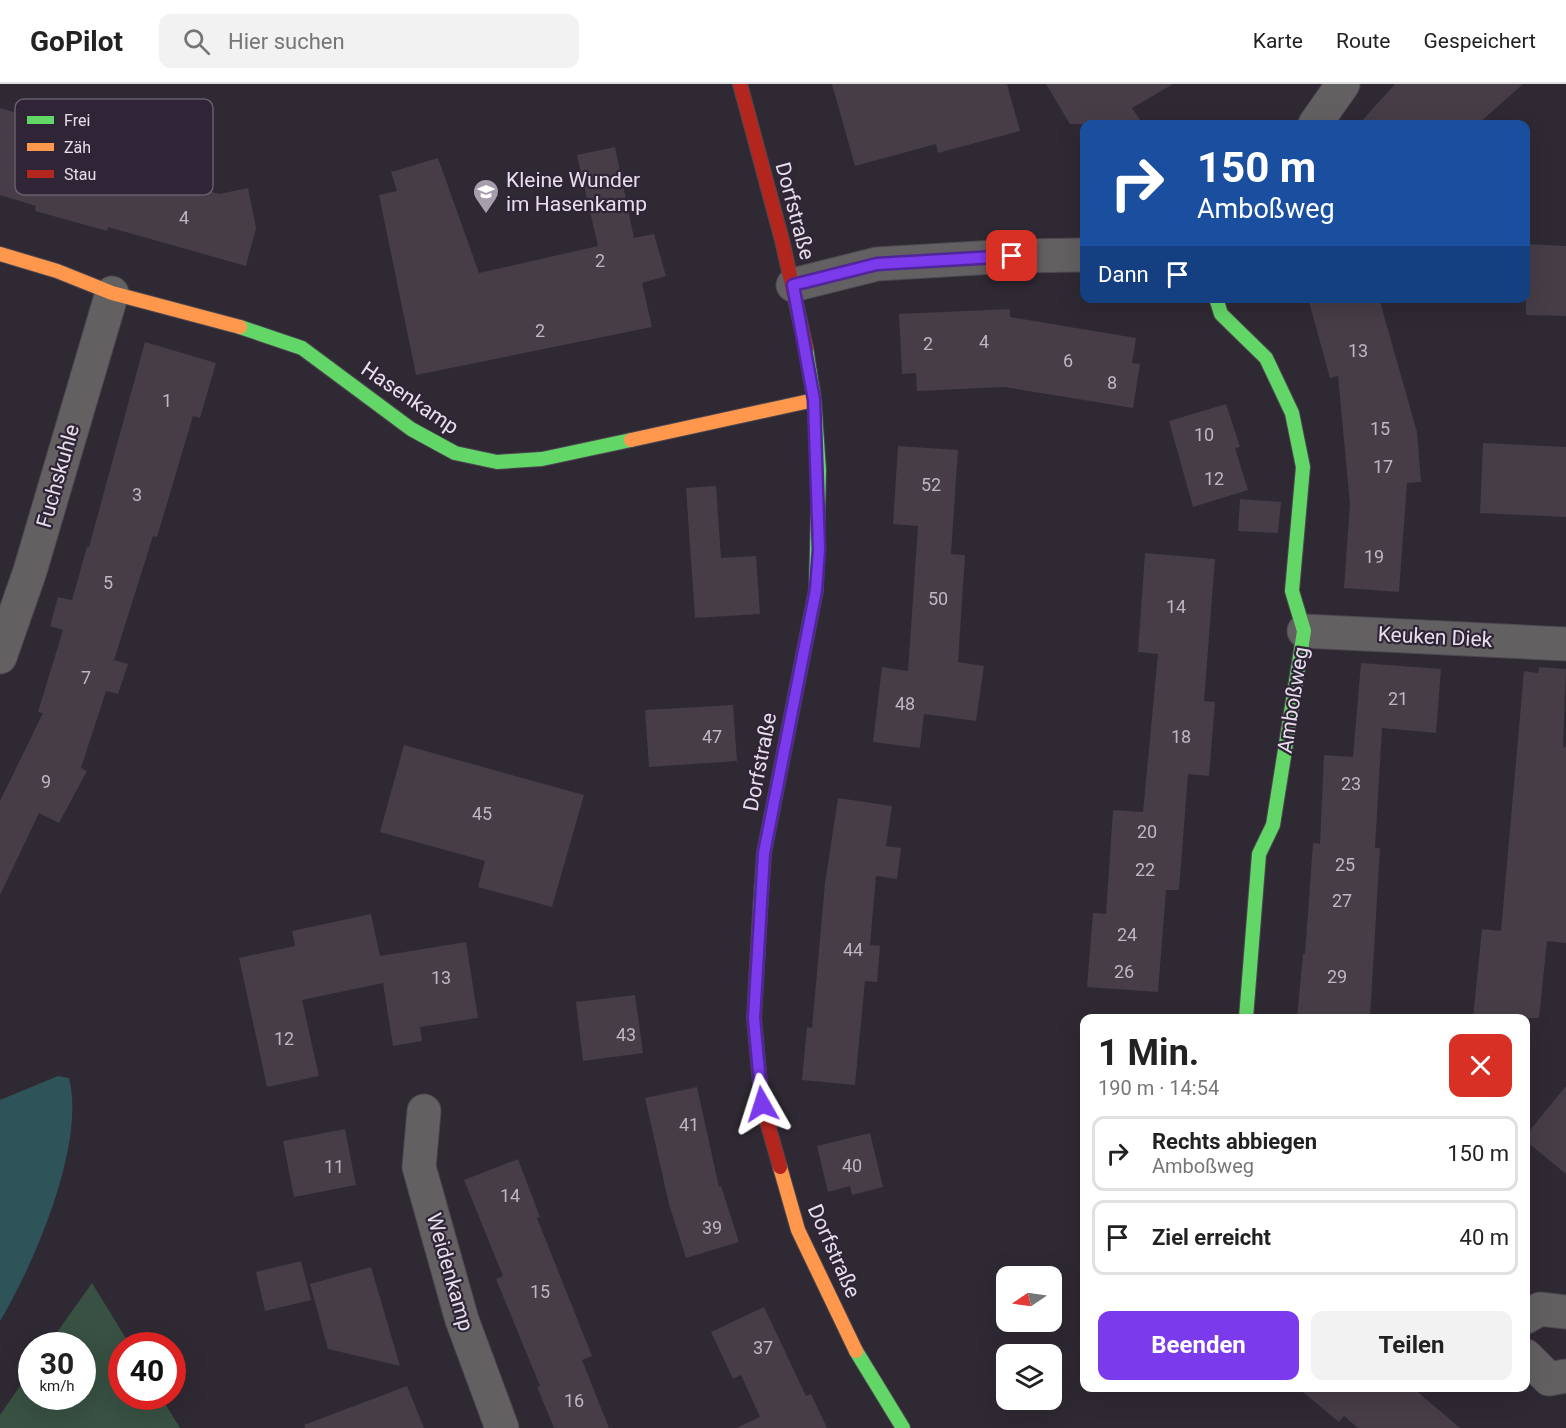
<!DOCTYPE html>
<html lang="de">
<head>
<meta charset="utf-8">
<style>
	body { margin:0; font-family:Roboto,sans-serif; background:#f2f2f2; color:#222; height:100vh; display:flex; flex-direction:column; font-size:22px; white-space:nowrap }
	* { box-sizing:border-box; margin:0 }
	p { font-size:20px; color:#767676 }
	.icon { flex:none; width:33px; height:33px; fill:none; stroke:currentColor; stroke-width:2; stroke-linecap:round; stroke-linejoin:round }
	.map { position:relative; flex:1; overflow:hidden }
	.sheet { position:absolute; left:1080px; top:930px; width:450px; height:378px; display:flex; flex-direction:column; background:#fff; border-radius:12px; box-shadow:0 6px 24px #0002 }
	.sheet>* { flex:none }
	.hud { position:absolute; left:1080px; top:36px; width:450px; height:183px; border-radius:12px; box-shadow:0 6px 24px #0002; background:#1a4fa0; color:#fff; overflow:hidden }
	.needle { width:39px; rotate:257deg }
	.buttons { position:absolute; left:996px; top:1182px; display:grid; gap:12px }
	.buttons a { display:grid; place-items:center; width:66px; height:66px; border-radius:12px; background:#fff; box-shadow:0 6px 24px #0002; font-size:30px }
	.speed { position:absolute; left:18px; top:1248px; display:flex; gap:12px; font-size:30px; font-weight:700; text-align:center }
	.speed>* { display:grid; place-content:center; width:78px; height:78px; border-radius:50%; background:#fff; box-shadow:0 6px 24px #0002; line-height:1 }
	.speed small { font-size:15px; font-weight:400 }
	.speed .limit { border:9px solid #d22; background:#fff; color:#111 }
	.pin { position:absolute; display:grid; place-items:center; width:51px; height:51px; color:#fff; margin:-26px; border-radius:12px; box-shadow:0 3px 9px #0006 }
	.me { position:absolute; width:66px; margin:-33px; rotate:354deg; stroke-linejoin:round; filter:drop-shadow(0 0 4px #0008) }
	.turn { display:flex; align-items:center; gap:21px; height:126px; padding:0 18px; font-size:27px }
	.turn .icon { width:78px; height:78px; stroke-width:2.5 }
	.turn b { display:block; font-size:42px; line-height:51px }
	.then { display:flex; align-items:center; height:57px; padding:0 18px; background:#0003; gap:12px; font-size:22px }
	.round { display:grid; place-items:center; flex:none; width:63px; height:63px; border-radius:12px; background:#f2f2f2 }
	.headline { display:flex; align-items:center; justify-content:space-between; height:102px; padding:0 18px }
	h1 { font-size:36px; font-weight:700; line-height:45px }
	.button { display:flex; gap:12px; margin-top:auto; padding:12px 18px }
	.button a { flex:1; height:69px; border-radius:12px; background:#7c3aed; color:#fff; font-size:24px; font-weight:700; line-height:69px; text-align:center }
	.button a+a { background:#f2f2f2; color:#222 }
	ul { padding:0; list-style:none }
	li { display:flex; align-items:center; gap:18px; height:75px; margin:0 12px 9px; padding:0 6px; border:3px solid #e0e0e0; border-radius:12px }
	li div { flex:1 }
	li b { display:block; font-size:22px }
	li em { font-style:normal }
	header { display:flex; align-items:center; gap:36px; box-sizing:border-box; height:84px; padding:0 30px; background:#fff; border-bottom:2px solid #e0e0e0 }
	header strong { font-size:28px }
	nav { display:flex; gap:33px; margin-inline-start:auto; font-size:21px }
	.search { width:420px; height:54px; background:#f2f2f2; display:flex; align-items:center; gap:15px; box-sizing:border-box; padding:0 21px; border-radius:12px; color:#767676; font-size:22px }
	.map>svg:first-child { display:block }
	.forest { fill:#385143 }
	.water { fill:#2e5459 }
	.building { fill:#463d46 }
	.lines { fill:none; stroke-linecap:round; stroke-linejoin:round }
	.street-casing { stroke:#4c4750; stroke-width:35 }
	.fast-casing { stroke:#4c4750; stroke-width:16 }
	.slow-casing { stroke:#4c4750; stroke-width:16 }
	.jam-casing { stroke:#4c4750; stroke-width:16 }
	.street { stroke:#636061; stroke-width:33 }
	.fast { stroke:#63d668; stroke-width:14 }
	.slow { stroke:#ff974d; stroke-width:14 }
	.jam { stroke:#b3261e; stroke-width:14 }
	.route-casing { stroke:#51269a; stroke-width:15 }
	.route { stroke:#7c3aed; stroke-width:10 }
	.labels { text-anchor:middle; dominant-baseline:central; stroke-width:4.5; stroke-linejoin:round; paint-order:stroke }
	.number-label { font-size:18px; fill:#beb6c2 }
	.poi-label { font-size:21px; fill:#e6dfeb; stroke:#302537; text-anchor:start }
	.street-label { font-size:21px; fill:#e6dfeb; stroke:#302537 }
	.key { fill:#302537; stroke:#675d6d; stroke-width:1.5 }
	.key-label { font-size:16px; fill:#e6dfeb }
</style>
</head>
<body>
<header>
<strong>GoPilot</strong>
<div class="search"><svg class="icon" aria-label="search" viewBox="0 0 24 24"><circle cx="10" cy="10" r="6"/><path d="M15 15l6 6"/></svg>Hier suchen</div>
<nav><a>Karte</a><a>Route</a><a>Gespeichert</a></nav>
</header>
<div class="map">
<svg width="1566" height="1344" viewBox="0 0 1566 1344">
	<rect width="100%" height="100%" fill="#2f2933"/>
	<path class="forest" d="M 92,1199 L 130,1261 L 122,1262 L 122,1312 L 161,1313 L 180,1344 L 0,1344 L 0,1331 L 31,1286 L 32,1312 L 82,1312 L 82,1262 L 48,1261 Z"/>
	<path class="water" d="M 58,992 L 69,994 C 86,1060 34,1180 0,1237 L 0,1016 Z"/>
	<g class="building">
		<path d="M 832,0 L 1007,0 L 1020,47 L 938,69 L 936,60 L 855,82 Z"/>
		<path d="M 1046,0 L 1173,0 L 1132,24 L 1143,40 L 1070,40 Z"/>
		<path d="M 1395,0 L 1523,0 L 1478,40 L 1359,40 Z"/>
		<path d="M 0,24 L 58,41 L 56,48 L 130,70 L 126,83 L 219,110 L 248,104 L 256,144 L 246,182 L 108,143 L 107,147 L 35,127 L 36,122 L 0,111 Z"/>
		<path d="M 615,63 L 634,154 L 654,150 L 666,192 L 642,199 L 652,243 L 416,291 L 379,111 L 397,107 L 391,88 L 438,74 L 479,189 L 598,162 L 577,71 Z"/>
		<path d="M 1526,160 L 1566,162 L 1566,232 L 1526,231 Z"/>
		<path d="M 1308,214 L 1379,214 L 1417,348 L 1421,398 L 1407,399 L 1399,508 L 1344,504 L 1350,420 L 1338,292 L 1330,294 Z"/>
		<path d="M 1010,225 L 1010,233 L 1136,254 L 1132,279 L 1140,280 L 1133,324 L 1004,303 L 917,307 L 916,289 L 902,290 L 899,230 Z"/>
		<path d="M 145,258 L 216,279 L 200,334 L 193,332 L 157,453 L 153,452 L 114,576 L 128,580 L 118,610 L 106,607 L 81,684 L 87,687 L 59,739 L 39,729 L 0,811 L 0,717 L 43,629 L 38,628 L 63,546 L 50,542 L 58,513 L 72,516 L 87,463 L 89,463 Z"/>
		<path d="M 1226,320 L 1240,363 L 1235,364 L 1248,406 L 1193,423 L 1169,337 Z"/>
		<path d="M 1483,359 L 1566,363 L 1566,433 L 1480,429 Z"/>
		<path d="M 898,362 L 958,366 L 951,470 L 965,471 L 958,578 L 984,582 L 976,637 L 924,630 L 920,664 L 873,658 L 882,583 L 908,587 L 918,442 L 893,440 Z"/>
		<path d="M 716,402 L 721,474 L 756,472 L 760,530 L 695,534 L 686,404 Z"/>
		<path d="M 1240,415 L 1281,418 L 1278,449 L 1238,447 Z"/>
		<path d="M 1145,469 L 1215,475 L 1204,617 L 1215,618 L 1209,692 L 1188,690 L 1179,806 L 1166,806 L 1158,908 L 1087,903 L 1093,829 L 1106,830 L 1113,726 L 1143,728 L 1158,570 L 1138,568 Z"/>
		<path d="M 1361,579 L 1441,585 L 1436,649 L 1382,644 L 1375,764 L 1380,764 L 1370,934 L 1297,934 L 1303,870 L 1305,870 L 1313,759 L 1320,760 L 1324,671 L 1353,673 Z"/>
		<path d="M 1539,583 L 1566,585 L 1563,663 L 1566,663 L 1566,859 L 1547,857 L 1539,934 L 1473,934 L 1482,845 L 1501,847 L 1524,587 L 1538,589 Z"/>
		<path d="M 733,621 L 737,677 L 649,683 L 645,626 Z"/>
		<path d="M 404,661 L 584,711 L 552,823 L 478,803 L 485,777 L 380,748 Z"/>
		<path d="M 838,714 L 892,722 L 886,762 L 901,764 L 897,795 L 876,792 L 870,861 L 880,862 L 877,898 L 865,897 L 855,1001 L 802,996 L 807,943 L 812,944 L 825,799 Z"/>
		<path d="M 371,830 L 380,872 L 466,858 L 478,934 L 420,943 L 422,957 L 393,962 L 383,899 L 302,916 L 319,992 L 267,1003 L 239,874 L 295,862 L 292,847 Z"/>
		<path d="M 635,911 L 643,969 L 583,977 L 576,918 Z"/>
		<path d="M 1566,1002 L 1566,1090 L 1526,1057 L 1526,1051 Z"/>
		<path d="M 697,1003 L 719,1103 L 721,1102 L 739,1158 L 686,1174 L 669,1120 L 645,1014 Z"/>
		<path d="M 345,1045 L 356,1101 L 294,1113 L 283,1057 Z"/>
		<path d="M 870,1049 L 883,1103 L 852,1111 L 850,1102 L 828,1108 L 817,1062 Z"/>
		<path d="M 518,1075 L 540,1133 L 537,1134 L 592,1272 L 582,1276 L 609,1344 L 554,1344 L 537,1303 L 540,1302 L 496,1195 L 503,1192 L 464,1096 Z"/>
		<path d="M 301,1177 L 311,1216 L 265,1227 L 256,1188 Z"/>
		<path d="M 371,1183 L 400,1282 L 328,1265 L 310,1200 Z"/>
		<path d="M 764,1223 L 806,1312 L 811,1310 L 827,1344 L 736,1344 L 760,1333 L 741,1291 L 733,1295 L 711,1248 Z"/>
		<path d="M 407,1302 L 424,1344 L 305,1344 L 304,1341 Z"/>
		<path d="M 1298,1304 L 1413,1304 L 1460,1344 L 1358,1344 L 1344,1332 L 1339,1338 Z"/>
	</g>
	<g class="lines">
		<defs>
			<g id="street">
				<path d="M 1315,40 L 1343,0"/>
				<path d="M 793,201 L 877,180 L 1012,172 L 1084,171"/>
				<path d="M 1304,547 L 1566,560"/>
				<path d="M 0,573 L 30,487 L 112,209"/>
				<path d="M 424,1027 L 419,1083 L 462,1236 L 502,1344"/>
				<path d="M 1526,1233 L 1540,1225 L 1566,1228"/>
				<path d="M 1526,1272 L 1549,1295 L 1566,1292"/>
			</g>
			<g id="fast">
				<path d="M 1216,214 L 1221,230 L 1266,274 L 1292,329 L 1303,383 L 1292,507 L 1304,547 L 1273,741 L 1259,770 L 1246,934"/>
				<path d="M 240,243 L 302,264 L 411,345 L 455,369 L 497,378 L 542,375 L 631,356"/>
				<path d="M 760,829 L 764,769 L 816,506 L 819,386 L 814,315 L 806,264"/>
				<path d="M 856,1267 L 903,1344"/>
			</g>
			<g id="slow">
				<path d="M 0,170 L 57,187 L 112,209 L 240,243"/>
				<path d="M 631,356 L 814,316"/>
				<path d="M 780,1083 L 798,1146 L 856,1267"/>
			</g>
			<g id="jam">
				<path d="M 740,0 L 782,156 L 806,264"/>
				<path d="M 760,829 L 754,934 L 762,1020 L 780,1083"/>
			</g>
		</defs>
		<use href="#street" class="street-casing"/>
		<use href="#fast" class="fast-casing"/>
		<use href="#slow" class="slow-casing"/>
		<use href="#jam" class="jam-casing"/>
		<use href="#street" class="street"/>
		<use href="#fast" class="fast"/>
		<use href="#slow" class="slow"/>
		<use href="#jam" class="jam"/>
	</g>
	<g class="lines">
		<defs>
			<path id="route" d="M 762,1020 L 754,934 L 764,769 L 816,506 L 819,465 L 814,316 L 793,201 L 877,180 L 1012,172"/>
		</defs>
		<use href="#route" class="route-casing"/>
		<use href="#route" class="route"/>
	</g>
	<defs>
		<symbol id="school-pin" viewBox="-11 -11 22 30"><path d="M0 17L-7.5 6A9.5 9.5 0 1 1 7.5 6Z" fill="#a69fab" stroke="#302537"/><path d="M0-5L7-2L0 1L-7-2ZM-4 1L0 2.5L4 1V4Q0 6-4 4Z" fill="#fff"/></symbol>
	</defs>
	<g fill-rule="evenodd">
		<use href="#school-pin" x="471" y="93" width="30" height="40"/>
	</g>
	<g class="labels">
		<g class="number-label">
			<text x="184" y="133">4</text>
			<text x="600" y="176">2</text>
			<text x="540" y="246">2</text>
			<text x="984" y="257">4</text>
			<text x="928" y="259">2</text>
			<text x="1358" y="266">13</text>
			<text x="1068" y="276">6</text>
			<text x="1112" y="298">8</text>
			<text x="167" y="316">1</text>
			<text x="1380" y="344">15</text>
			<text x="1204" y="350">10</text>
			<text x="1383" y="382">17</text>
			<text x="1214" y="394">12</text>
			<text x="931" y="400">52</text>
			<text x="137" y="410">3</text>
			<text x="1374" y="472">19</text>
			<text x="108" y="498">5</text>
			<text x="938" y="514">50</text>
			<text x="1176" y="522">14</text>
			<text x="86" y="593">7</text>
			<text x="1398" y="614">21</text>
			<text x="905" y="619">48</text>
			<text x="712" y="652">47</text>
			<text x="1181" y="652">18</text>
			<text x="46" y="697">9</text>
			<text x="1351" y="699">23</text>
			<text x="482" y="729">45</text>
			<text x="1147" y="747">20</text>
			<text x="1345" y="780">25</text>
			<text x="1145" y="785">22</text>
			<text x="1342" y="816">27</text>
			<text x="1127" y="850">24</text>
			<text x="853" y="865">44</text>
			<text x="1124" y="887">26</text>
			<text x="1337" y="892">29</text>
			<text x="441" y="893">13</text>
			<text x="626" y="950">43</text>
			<text x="284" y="954">12</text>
			<text x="689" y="1040">41</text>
			<text x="852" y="1081">40</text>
			<text x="334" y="1082">11</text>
			<text x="510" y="1111">14</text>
			<text x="712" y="1143">39</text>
			<text x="540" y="1207">15</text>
			<text x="763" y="1263">37</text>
			<text x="574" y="1316">16</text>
		</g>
		<g class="poi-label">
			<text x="506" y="96">Kleine Wunder<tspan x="506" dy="24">im Hasenkamp</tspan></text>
		</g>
		<g class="street-label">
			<text transform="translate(795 127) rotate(75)">Dorfstraße</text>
			<text transform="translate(410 314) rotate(34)">Hasenkamp</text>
			<text transform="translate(58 392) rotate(-74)">Fuchskuhle</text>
			<text transform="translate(1435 553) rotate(3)">Keuken Diek</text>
			<text transform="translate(1293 616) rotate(-81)">Amboßweg</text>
			<text transform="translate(760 678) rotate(-79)">Dorfstraße</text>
			<text transform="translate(834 1167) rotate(66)">Dorfstraße</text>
			<text transform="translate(450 1188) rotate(74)">Weidenkamp</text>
		</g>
	</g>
	<rect x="15" y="15" width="198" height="96" rx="9" class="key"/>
	<rect x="27" y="32" width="27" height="8" fill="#63d668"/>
	<rect x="27" y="59" width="27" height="8" fill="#ff974d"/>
	<rect x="27" y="86" width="27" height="8" fill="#b3261e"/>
	<g class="key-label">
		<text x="64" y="42">Frei</text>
		<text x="64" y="69">Zäh</text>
		<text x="64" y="96">Stau</text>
	</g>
</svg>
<div class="buttons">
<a><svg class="needle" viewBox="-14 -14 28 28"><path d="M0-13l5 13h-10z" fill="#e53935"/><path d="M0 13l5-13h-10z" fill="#767676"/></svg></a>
<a><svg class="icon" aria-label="layers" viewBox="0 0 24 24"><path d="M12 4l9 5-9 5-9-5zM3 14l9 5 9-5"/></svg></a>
</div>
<div class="speed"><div>30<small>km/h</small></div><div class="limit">40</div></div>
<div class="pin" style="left:1012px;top:172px;background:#d93025"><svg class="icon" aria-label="arrive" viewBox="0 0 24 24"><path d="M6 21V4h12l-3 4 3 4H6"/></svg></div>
<svg class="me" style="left:762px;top:1020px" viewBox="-20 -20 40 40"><path d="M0-17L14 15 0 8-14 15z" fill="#7c3aed" stroke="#fff" stroke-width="4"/></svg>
<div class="hud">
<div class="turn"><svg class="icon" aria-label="right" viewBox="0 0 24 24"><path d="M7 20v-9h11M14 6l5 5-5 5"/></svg><div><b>150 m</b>Amboßweg</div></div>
<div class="then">Dann<svg class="icon" aria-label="arrive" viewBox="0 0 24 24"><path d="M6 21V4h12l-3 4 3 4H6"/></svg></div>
</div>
<section class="sheet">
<div class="headline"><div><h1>1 Min.</h1><p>190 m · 14:54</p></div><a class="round" style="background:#d93025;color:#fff"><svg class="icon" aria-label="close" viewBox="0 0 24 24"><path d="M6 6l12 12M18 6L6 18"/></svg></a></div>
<ul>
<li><svg class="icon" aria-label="right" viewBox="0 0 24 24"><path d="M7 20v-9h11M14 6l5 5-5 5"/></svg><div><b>Rechts abbiegen</b><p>Amboßweg</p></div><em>150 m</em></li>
<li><svg class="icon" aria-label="arrive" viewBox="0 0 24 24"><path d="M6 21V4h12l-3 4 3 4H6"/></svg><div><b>Ziel erreicht</b></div><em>40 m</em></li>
</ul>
<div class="button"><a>Beenden</a><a>Teilen</a></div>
</section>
</div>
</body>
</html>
